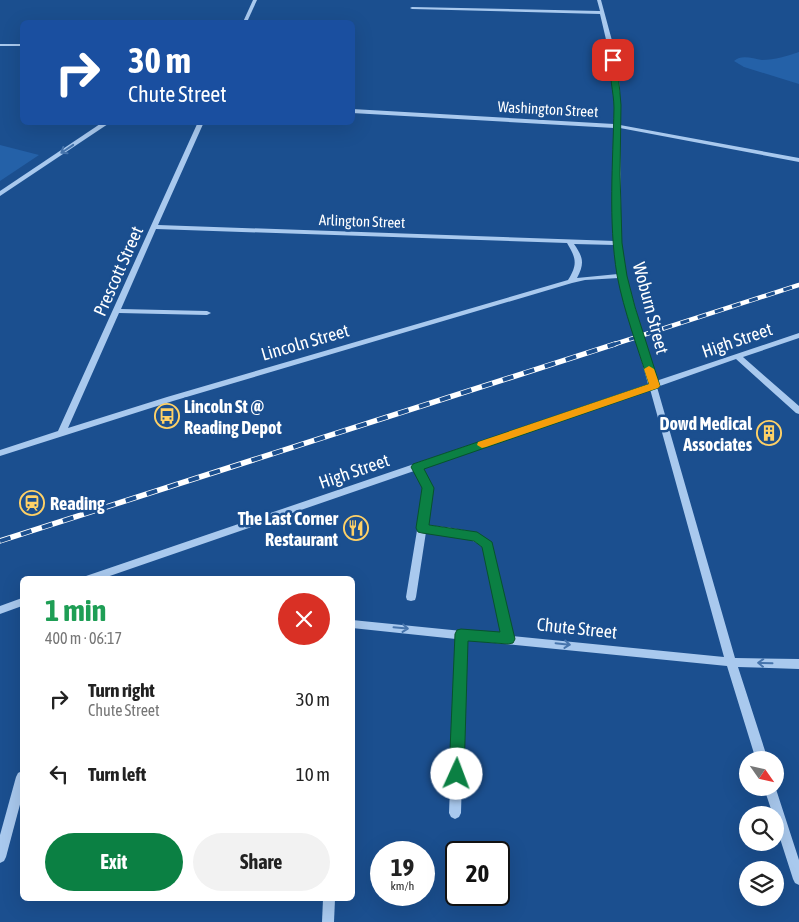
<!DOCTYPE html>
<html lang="en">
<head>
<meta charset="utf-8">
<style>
	body { margin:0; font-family:"Asap Condensed",sans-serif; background:#f2f2f2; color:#222; height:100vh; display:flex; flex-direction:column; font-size:19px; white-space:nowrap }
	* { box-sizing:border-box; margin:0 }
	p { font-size:16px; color:#767676 }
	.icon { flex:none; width:28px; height:28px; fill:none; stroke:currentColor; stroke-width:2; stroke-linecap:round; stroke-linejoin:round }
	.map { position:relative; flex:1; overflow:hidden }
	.drawer { position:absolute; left:20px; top:576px; width:335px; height:325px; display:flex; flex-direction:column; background:#fff; border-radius:8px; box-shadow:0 5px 20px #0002 }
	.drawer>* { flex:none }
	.top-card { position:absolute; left:20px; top:20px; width:335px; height:105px; border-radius:8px; box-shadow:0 5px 20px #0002; background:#1a4fa0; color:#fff; overflow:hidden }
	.needle { width:32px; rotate:124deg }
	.tools { position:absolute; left:739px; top:751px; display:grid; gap:10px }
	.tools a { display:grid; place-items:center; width:45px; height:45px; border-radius:50%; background:#fff; box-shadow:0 5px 20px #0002; font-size:25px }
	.speed { position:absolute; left:370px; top:841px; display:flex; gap:10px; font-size:25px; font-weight:700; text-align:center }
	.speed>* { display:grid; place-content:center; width:65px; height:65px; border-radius:50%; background:#fff; box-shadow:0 5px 20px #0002; line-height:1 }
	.speed small { font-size:12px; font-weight:400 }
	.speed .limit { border:2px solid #111; border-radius:8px; background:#fff; color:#111 }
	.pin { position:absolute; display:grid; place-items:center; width:42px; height:42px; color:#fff; margin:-21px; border-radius:10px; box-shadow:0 2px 8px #0006 }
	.me { position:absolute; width:55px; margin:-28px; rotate:2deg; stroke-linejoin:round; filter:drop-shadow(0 0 4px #0008) }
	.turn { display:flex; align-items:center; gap:18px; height:105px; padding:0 25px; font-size:22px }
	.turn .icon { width:65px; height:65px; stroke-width:2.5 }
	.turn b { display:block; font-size:35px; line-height:42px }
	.round { display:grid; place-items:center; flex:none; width:52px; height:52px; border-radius:26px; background:#f2f2f2 }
	.head { display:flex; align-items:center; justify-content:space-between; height:85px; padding:0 25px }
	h1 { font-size:30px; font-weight:700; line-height:38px; color:#1e9e55 }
	.button { display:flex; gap:10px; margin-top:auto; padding:10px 25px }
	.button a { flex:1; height:58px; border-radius:30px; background:#0b8043; color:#fff; font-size:20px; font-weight:700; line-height:58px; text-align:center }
	.button a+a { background:#f2f2f2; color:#222 }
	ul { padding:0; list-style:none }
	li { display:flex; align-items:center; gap:15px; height:75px; padding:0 25px }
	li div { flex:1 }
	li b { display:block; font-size:19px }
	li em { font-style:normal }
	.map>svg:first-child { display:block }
	.green { fill:#2461a8 }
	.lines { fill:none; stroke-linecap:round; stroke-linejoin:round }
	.minor { fill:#a9c9ee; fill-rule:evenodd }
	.rail-far1-casing { stroke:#fff; stroke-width:4.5 }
	.rail-casing { stroke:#fff; stroke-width:5.5 }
	.rail-far1 { stroke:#1b4f8f; stroke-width:3; stroke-dasharray:9; stroke-linecap:butt }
	.rail { stroke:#1b4f8f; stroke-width:4; stroke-dasharray:11; stroke-linecap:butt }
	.oneway { stroke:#4674ac }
	.route { fill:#0b8043; stroke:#07532c }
	.slow { fill:#f59e0b }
	.labels { text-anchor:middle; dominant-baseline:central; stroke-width:5; stroke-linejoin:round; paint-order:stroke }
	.far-street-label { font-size:15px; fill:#fff; stroke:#1b4f8f }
	.street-label { font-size:18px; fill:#fff; stroke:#1b4f8f }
	.poi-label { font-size:18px; font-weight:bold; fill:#fff; stroke:#1b4f8f; text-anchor:start }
</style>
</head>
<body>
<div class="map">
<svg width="799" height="922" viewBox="0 0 799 922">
	<rect width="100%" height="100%" fill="#1b4f8f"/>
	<g class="green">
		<path d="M 799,52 L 799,84 L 744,67 L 734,61 C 742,54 753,59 762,60 C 775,60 787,56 799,52 Z"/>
		<path d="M 0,145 L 39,155 L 0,181 Z"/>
	</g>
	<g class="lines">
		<g class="minor">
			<path d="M 253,0 L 257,0 L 247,22 L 243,22 Z"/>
			<path d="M 597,0 L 601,0 L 614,48 L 620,87 L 620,125 L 799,158 L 799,162 L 620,128 L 621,243 L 626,276 L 656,381 L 799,333 L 799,338 L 743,357 L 799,406 L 799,414 L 796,413 L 736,359 L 657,387 L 735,658 L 799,659 L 799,669 L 738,667 L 768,760 L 756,760 L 727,666 L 466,640 L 461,813 L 459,817 L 455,819 L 451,817 L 449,813 L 456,639 L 352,628 L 352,620 L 502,635 L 484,549 C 471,534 444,535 426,532 L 416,597 L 415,600 L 411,601 L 407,600 L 406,597 L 424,488 L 414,471 L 101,579 L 84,579 L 86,576 L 648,384 L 619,278 L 585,280 L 572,283 L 173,401 L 0,456 L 0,450 L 58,431 L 198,122 L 204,122 L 158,225 L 615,241 L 614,128 L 352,113 L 352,109 L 614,124 L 614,87 L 608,48 L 600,14 L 412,9 L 410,8 L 412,7 L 600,11 ZM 156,229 L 567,243 C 576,258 578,264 568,280 L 167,397 L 68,428 L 119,313 L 207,315 L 211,313 L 207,311 L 121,309 ZM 574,244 L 615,245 L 618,274 L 577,278 C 585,263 583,257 574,244 ZM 650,389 L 724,657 L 512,636 L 492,545 C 477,528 448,528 427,525 L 432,488 L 422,468 Z"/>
			<rect x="0" y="44" width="22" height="2"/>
			<path d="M 103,122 L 111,122 L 0,196 L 0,191 Z"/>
			<path d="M 22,598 L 22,606 L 0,614 L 0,606 Z"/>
			<path d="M 22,771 L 22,797 L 6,857 L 4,861 L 0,863 L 0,835 L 16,777 L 18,773 Z"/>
			<path d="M 775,786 L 799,860 L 799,885 L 795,883 L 793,879 L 775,823 L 775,815 L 773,815 L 764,788 L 775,788 Z"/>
			<path d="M 323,899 L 335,899 L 334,922 L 322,922 Z"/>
		</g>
		<defs>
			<path id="rail-far1" d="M 612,345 L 799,285"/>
			<path id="rail" d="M 0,541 L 615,344"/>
		</defs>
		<use href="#rail-far1" class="rail-far1-casing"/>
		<use href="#rail" class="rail-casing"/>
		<use href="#rail-far1" class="rail-far1"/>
		<use href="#rail" class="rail"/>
	</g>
	<defs><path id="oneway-shaft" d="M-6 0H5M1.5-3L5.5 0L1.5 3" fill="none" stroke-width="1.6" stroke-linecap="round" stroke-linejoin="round" transform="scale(1.25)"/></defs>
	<g class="oneway">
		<use href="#oneway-shaft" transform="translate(67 149) rotate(146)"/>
		<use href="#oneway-shaft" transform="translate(401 628) rotate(5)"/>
		<use href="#oneway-shaft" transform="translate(563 644) rotate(6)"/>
		<use href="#oneway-shaft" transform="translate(765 663) rotate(-178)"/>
	</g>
	<path class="route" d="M 611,59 L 617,60 L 621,105 L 620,174 L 622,243 L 627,276 L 635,307 L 660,386 L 658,388 L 424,469 L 434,488 L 429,525 L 477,532 L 492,542 L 515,639 L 513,643 L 508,644 L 468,641 L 464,774 L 462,779 L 457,781 L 451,779 L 449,774 L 455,634 L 457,630 L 461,629 L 500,632 L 482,547 L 474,541 L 422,533 L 418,532 L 416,528 L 422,488 L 411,467 L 413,464 L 649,384 C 638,348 624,312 617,275 C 608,220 613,163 614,108 C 614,92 608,74 611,59 Z"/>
	<path class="slow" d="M 649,366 L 654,369 L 660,386 L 658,388 L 486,447 L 482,448 L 477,445 L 478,442 L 649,384 L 644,369 Z"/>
	<defs>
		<symbol id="bus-ring" viewBox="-11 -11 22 22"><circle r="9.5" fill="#1b4f8f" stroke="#ffd166" stroke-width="1.5"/><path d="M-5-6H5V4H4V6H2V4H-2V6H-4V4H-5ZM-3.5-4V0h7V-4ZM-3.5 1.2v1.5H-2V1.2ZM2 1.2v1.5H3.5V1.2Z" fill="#ffd166"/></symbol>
		<symbol id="building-ring" viewBox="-11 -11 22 22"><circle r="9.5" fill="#1b4f8f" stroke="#ffd166" stroke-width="1.5"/><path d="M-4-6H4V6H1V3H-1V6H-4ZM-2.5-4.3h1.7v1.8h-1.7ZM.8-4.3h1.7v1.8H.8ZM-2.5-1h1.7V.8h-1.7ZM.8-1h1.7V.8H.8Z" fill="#ffd166"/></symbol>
		<symbol id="station-ring" viewBox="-11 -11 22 22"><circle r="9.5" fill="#1b4f8f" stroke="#ffd166" stroke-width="1.5"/><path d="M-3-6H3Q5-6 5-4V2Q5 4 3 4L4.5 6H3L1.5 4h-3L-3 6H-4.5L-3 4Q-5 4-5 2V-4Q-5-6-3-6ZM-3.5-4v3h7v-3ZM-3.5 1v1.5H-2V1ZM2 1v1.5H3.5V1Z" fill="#ffd166"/></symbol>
		<symbol id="restaurant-ring" viewBox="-11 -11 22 22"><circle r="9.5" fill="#1b4f8f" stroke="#ffd166" stroke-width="1.5"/><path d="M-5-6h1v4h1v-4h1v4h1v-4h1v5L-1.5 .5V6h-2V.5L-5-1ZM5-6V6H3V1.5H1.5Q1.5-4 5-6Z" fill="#ffd166"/></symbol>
	</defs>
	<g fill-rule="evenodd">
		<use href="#bus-ring" x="153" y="402" width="28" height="28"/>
		<use href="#building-ring" x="755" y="419" width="28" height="28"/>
		<use href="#station-ring" x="18" y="489" width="28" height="28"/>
		<use href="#restaurant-ring" x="342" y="514" width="28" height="28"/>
	</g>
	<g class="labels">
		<g class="far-street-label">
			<text transform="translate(548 109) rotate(3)">Washington Street</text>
			<text transform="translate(362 221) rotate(2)">Arlington Street</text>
		</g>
		<g class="street-label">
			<text transform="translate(118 271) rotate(-66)">Prescott Street</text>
			<text transform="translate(651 308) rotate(75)">Woburn Street</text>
			<text transform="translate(737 340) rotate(-19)">High Street</text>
			<text transform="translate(305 342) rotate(-16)">Lincoln Street</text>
			<text transform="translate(354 471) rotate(-19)">High Street</text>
			<text transform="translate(577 628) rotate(6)">Chute Street</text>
		</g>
		<g class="poi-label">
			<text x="184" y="406">Lincoln St @<tspan x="184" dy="21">Reading Depot</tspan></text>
			<text x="752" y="423" text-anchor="end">Dowd Medical<tspan x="752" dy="21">Associates</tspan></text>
			<text x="50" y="503">Reading</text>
			<text x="338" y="518" text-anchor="end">The Last Corner<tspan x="338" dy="21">Restaurant</tspan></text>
		</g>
	</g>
</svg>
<div class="tools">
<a><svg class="needle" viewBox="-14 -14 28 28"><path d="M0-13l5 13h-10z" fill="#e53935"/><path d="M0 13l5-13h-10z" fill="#767676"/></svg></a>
<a><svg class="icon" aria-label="search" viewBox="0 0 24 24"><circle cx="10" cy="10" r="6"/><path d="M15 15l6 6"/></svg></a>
<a><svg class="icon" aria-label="layers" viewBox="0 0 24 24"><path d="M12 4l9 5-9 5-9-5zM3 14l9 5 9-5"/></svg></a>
</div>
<div class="speed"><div>19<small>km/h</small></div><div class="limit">20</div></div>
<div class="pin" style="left:613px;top:60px;background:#d93025"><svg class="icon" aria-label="arrive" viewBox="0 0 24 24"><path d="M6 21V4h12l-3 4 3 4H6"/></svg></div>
<svg class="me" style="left:457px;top:774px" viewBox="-20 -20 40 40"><circle r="19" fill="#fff"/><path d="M0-13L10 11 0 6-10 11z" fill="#0b8043"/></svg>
<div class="top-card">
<div class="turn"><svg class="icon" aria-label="right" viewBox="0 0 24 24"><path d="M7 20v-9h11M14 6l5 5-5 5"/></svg><div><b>30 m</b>Chute Street</div></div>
</div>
<section class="drawer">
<div class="head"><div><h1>1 min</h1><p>400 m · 06:17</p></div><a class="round" style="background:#d93025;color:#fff"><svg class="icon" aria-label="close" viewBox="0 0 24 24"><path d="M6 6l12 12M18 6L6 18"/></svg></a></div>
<ul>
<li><svg class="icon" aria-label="right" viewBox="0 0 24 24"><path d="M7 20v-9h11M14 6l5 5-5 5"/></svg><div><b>Turn right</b><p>Chute Street</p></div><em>30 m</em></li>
<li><svg class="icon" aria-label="left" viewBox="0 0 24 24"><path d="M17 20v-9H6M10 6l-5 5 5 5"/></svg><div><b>Turn left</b></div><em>10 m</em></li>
</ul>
<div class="button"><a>Exit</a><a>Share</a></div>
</section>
</div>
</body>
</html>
